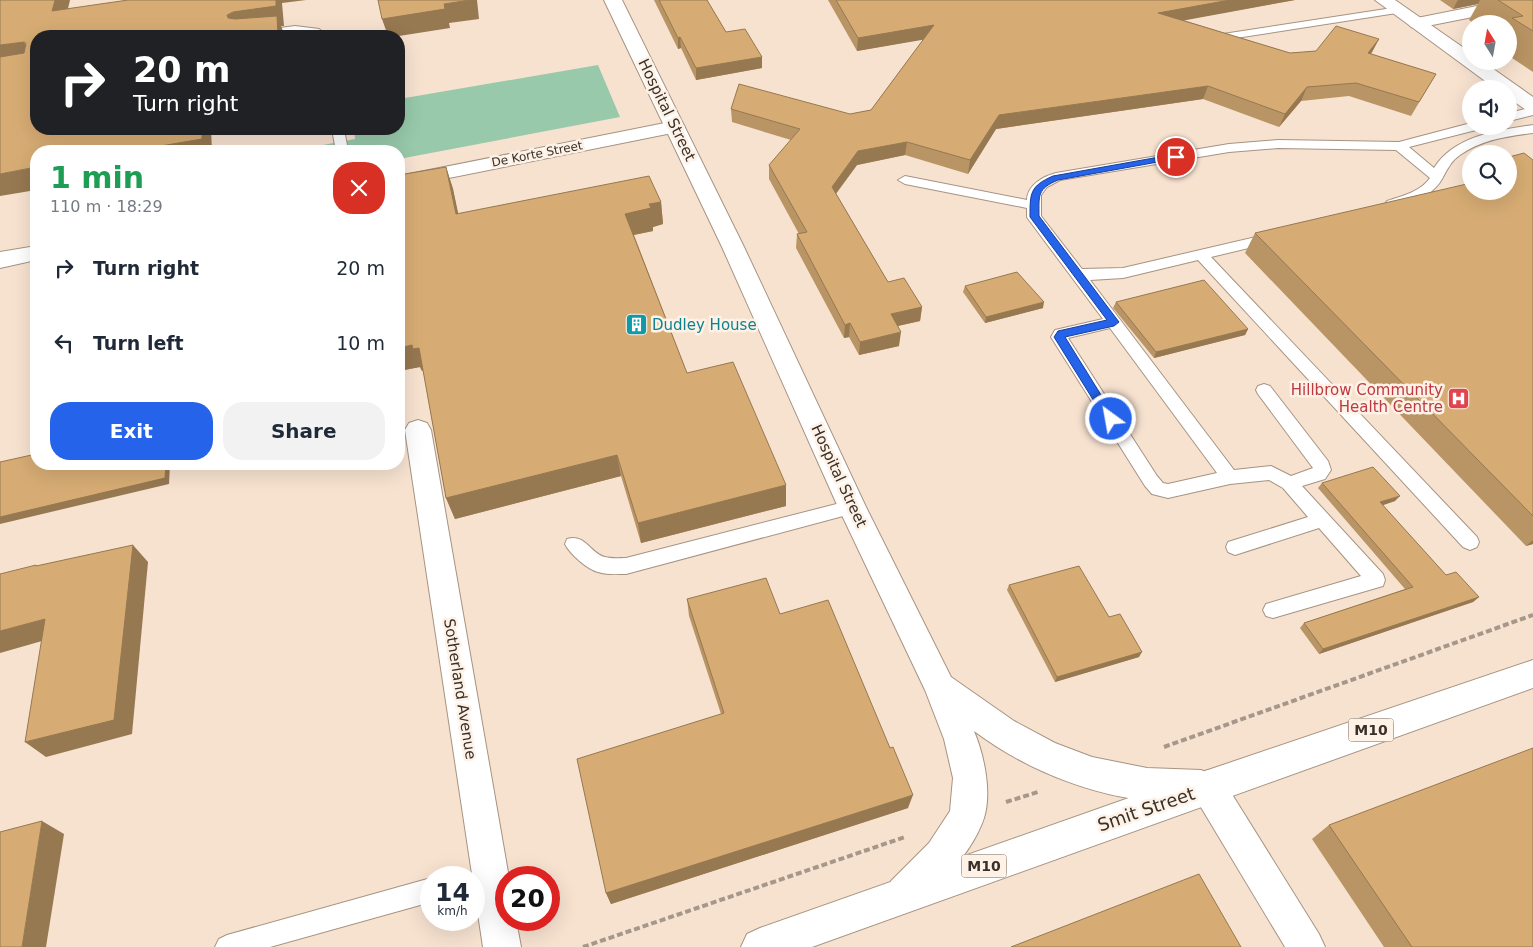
<!DOCTYPE html>
<html lang="en">
<head>
<meta charset="utf-8">
<style>
	body { margin:0; font-family:"DejaVu Sans",sans-serif; background:#f2f2f3; color:#1f2937; height:100vh; display:flex; flex-direction:column; font-size:19px; white-space:nowrap }
	* { box-sizing:border-box; margin:0 }
	p { font-size:16px; color:#747a83 }
	.icon { flex:none; width:28px; height:28px; fill:none; stroke:currentColor; stroke-width:2; stroke-linecap:round; stroke-linejoin:round }
	.map { position:relative; flex:1; overflow:hidden }
	.drawer { position:absolute; left:30px; top:145px; width:375px; height:325px; display:flex; flex-direction:column; background:#fff; border-radius:20px; box-shadow:0 5px 20px #0002 }
	.drawer>* { flex:none }
	.hud { position:absolute; left:30px; top:30px; width:375px; height:105px; border-radius:20px; box-shadow:0 5px 20px #0002; background:#202124; color:#fff; overflow:hidden }
	.needle { width:32px; rotate:349deg }
	.controls { position:absolute; left:1462px; top:15px; display:grid; gap:10px }
	.controls a { display:grid; place-items:center; width:55px; height:55px; border-radius:50%; background:#fff; box-shadow:0 5px 20px #0002; font-size:25px }
	.speed { position:absolute; left:420px; top:866px; display:flex; gap:10px; font-size:25px; font-weight:700; text-align:center }
	.speed>* { display:grid; place-content:center; width:65px; height:65px; border-radius:50%; background:#fff; box-shadow:0 5px 20px #0002; line-height:1 }
	.speed small { font-size:12px; font-weight:400 }
	.speed .limit { border:8px solid #d22; background:#fff; color:#111 }
	.pin { position:absolute; display:grid; place-items:center; width:42px; height:42px; color:#fff; margin:-21px; border:2px solid #fff; border-radius:50%; box-shadow:0 1px 5px #0007 }
	.me { position:absolute; width:55px; margin:-28px; rotate:328deg; stroke-linejoin:round; filter:drop-shadow(0 0 4px #0008) }
	.turn { display:flex; align-items:center; gap:18px; height:105px; padding:0 20px; font-size:22px }
	.turn .icon { width:65px; height:65px; stroke-width:2.5 }
	.turn b { display:block; font-size:35px; line-height:42px }
	.round { display:grid; place-items:center; flex:none; width:52px; height:52px; border-radius:20px; background:#f2f2f3 }
	.overview { display:flex; align-items:center; justify-content:space-between; height:85px; padding:0 20px }
	h1 { font-size:30px; font-weight:800; line-height:38px; color:#1e9e55 }
	.primary-button { display:flex; gap:10px; margin-top:auto; padding:10px 20px }
	.primary-button a { flex:1; height:58px; border-radius:20px; background:#2563eb; color:#fff; font-size:20px; font-weight:800; line-height:58px; text-align:center }
	.primary-button a+a { background:#f2f2f3; color:#1f2937 }
	ul { padding:0; list-style:none }
	li { display:flex; align-items:center; gap:15px; height:75px; padding:0 20px }
	li div { flex:1 }
	li b { display:block; font-size:19px }
	li em { font-style:normal }
	.map>svg:first-child { display:block }
	.green { fill:#97c9aa }
	.lines { fill:none; stroke-linecap:round; stroke-linejoin:round }
	.service-casing { stroke:#a69382; stroke-width:2 }
	.minor-casing { stroke:#a69382; stroke-width:2 }
	.tertiary-casing { stroke:#a69382; stroke-width:2 }
	.primary-casing { stroke:#a69382; stroke-width:2 }
	.path { stroke:#a7978a; stroke-width:4; stroke-dasharray:6 3; stroke-linecap:butt }
	.service { fill:#fff; fill-rule:evenodd }
	.minor { fill:#fff; fill-rule:evenodd }
	.tertiary { fill:#fff; fill-rule:evenodd }
	.primary { fill:#fff; fill-rule:evenodd }
	.wall { fill:#b99464 }
	.shaded-wall { fill:#967851 }
	.building { fill:#d7ac74; stroke:#967851 }
	.route { fill:#2563eb; stroke:#184099 }
	.labels { text-anchor:middle; dominant-baseline:central; stroke-width:5; stroke-linejoin:round; paint-order:stroke }
	.far-street-label { font-size:12px; fill:#383029; stroke:#fef1e6 }
	.shield { fill:#fef1e6; stroke:#736a62; stroke-width:1 }
	.shield-label { font-size:14px; font-weight:bold; fill:#383029 }
	.street-label { font-size:15px; fill:#383029; stroke:#fef1e6 }
	.culture-label { font-size:15px; fill:#0d838f; stroke:#fef1e6; text-anchor:start }
	.health-label { font-size:15px; fill:#be3a42; stroke:#fef1e6; text-anchor:end }
	.near-street-label { font-size:18px; fill:#383029; stroke:#fef1e6 }
</style>
</head>
<body>
<div class="map">
<svg width="1533" height="947" viewBox="0 0 1533 947">
	<rect width="100%" height="100%" fill="#f7e2d0"/>
	<path class="green" d="M 598,65 L 620,117 L 399,159 L 399,151 L 291,151 L 355,139 L 354,129 L 399,129 L 399,99 Z"/>
	<g class="lines">
		<defs>
			<g id="service">
				<path d="M 1399,7 L 1405,10 L 1403,12 L 1223,40 L 1217,37 L 1223,34 Z"/>
				<path d="M 295,26 L 319,29 L 327,36 C 316,37 307,33 296,33 C 276,33 256,37 236,36 L 242,33 Z"/>
				<path d="M 1533,107 L 1533,115 L 1509,121 L 1509,113 Z"/>
				<path d="M 1471,123 L 1471,126 L 1481,126 L 1480,129 L 1409,147 L 1434,168 C 1454,136 1498,130 1533,125 L 1533,133 C 1508,136 1481,140 1460,155 C 1451,161 1447,170 1442,179 C 1434,193 1421,199 1406,204 C 1399,206 1394,209 1387,207 L 1385,204 L 1387,201 C 1402,196 1420,192 1430,178 L 1396,150 L 1278,148 L 1229,152 L 1060,180 L 1047,187 L 1041,195 L 1041,216 L 1082,269 L 1123,268 L 1273,233 L 1278,235 L 1280,238 L 1278,241 L 1211,257 L 1477,537 L 1479,542 L 1477,547 L 1470,550 L 1463,547 L 1198,260 L 1123,278 L 1090,280 L 1234,470 L 1271,466 L 1291,476 L 1313,468 L 1258,394 L 1256,390 L 1258,386 L 1264,384 L 1270,386 L 1328,461 L 1331,470 L 1325,479 L 1302,486 L 1383,574 L 1385,580 L 1383,586 L 1376,588 L 1273,618 L 1266,616 L 1263,610 L 1266,604 L 1361,576 L 1319,528 L 1235,555 L 1228,552 L 1226,547 L 1228,542 L 1308,517 L 1283,488 L 1269,480 L 1230,484 L 1168,498 L 1152,494 L 1145,486 L 1051,337 L 1055,330 L 1103,319 L 1029,220 L 1027,217 L 1027,208 L 905,184 L 898,180 L 905,176 L 1027,200 C 1027,185 1044,176 1056,173 L 1229,144 L 1278,140 L 1399,142 ZM 1110,328 L 1217,473 L 1168,484 L 1163,483 L 1157,476 L 1068,338 Z"/>
				<path d="M 332,129 L 344,129 L 348,151 L 336,151 Z"/>
				<path d="M 852,500 L 858,502 L 861,507 L 858,512 L 626,574 C 617,574 607,575 598,572 C 587,569 570,554 565,544 L 567,539 C 585,533 591,554 605,557 C 612,559 620,558 626,558 Z"/>
				<path d="M 431,878 L 431,902 L 270,947 L 215,947 L 219,939 L 227,935 Z"/>
			</g>
			<g id="minor">
				<path d="M 1507,0 L 1533,0 L 1533,5 L 1417,28 L 1411,27 L 1408,23 L 1411,19 L 1417,18 Z"/>
				<path d="M 675,121 L 682,123 L 685,127 L 682,131 L 399,188 L 399,176 Z"/>
				<path d="M 36,246 L 36,260 L 0,268 L 0,252 Z"/>
				<path d="M 418,420 L 427,423 L 431,430 L 509,878 L 506,878 L 506,920 L 516,920 L 521,947 L 483,947 L 405,430 L 409,423 Z"/>
				<path d="M 1208,770 L 1220,775 L 1319,934 L 1325,947 L 1285,947 L 1196,799 L 1191,787 L 1196,775 Z"/>
			</g>
			<path id="tertiary" d="M 604,0 L 622,0 L 744,247 L 866,507 L 951,677 L 1014,721 L 1055,743 L 1092,757 L 1147,768 L 1201,770 L 1213,775 L 1218,787 L 1213,799 C 1199,805 1187,803 1172,803 C 1102,800 1030,773 974,731 C 984,755 992,792 984,818 C 976,842 957,866 939,884 C 928,896 919,906 904,912 L 891,907 L 886,894 L 891,881 L 929,843 L 950,811 L 953,778 L 944,739 L 925,690 L 838,507 L 722,247 Z"/>
			<g id="primary">
				<path d="M 1375,0 L 1395,0 L 1471,53 L 1471,61 L 1482,61 L 1533,97 L 1533,112 L 1526,110 L 1509,98 L 1509,89 L 1496,89 Z"/>
				<path d="M 1533,660 L 1533,688 L 812,947 L 741,947 L 747,934 L 760,928 L 1208,770 Z"/>
			</g>
		</defs>
		<use href="#service" class="service-casing"/>
		<use href="#minor" class="minor-casing"/>
		<use href="#tertiary" class="tertiary-casing"/>
		<use href="#primary" class="primary-casing"/>
		<g class="path">
			<path d="M 1164,747 L 1533,615"/>
			<path d="M 1006,802 L 1038,792"/>
			<path d="M 583,947 L 905,837"/>
		</g>
		<use href="#service" class="service"/>
		<use href="#minor" class="minor"/>
		<use href="#tertiary" class="tertiary"/>
		<use href="#primary" class="primary"/>
	</g>
	<g class="wall">
		<path d="M 654,0 L 707,0 L 726,32 L 762,57 L 762,68 L 696,80 L 681,48 L 678,49 Z"/>
		<path d="M 828,0 L 1295,0 L 1183,20 L 1290,53 L 1316,51 L 1379,39 L 1371,54 L 1436,74 L 1411,116 L 1349,96 L 1301,101 L 1279,127 L 1203,99 L 996,129 L 968,174 L 905,155 L 857,165 L 836,194 L 888,282 L 922,307 L 920,321 L 897,326 L 899,346 L 859,355 L 849,337 L 844,338 L 796,248 L 797,234 L 799,234 L 769,179 L 769,165 L 791,140 L 732,122 L 731,109 L 850,114 L 871,110 L 924,39 L 857,51 Z"/>
		<path d="M 1440,0 L 1533,0 L 1533,72 L 1509,56 L 1509,24 L 1475,24 L 1469,20 L 1478,4 L 1453,9 Z"/>
		<path d="M 1533,160 L 1533,544 L 1526,546 L 1245,253 L 1255,233 L 1509,191 Z"/>
		<path d="M 446,167 L 453,189 L 458,214 L 661,202 L 663,224 L 653,227 L 653,231 L 634,235 L 687,373 L 786,485 L 786,506 L 641,543 L 621,476 L 455,519 L 446,498 L 423,370 L 422,371 L 420,367 L 399,371 L 399,175 Z"/>
		<path d="M 965,286 L 1043,308 L 985,323 L 963,292 Z"/>
		<path d="M 1116,302 L 1248,329 L 1245,335 L 1154,358 L 1113,308 Z"/>
		<path d="M 1322,483 L 1395,501 L 1382,505 L 1446,575 L 1479,597 L 1473,602 L 1319,654 L 1300,628 L 1304,623 L 1405,589 L 1318,488 Z"/>
		<path d="M 1009,585 L 1109,617 L 1139,657 L 1055,682 L 1007,590 Z"/>
		<path d="M 687,599 L 780,614 L 908,808 L 611,904 L 606,893 L 721,714 L 689,616 Z"/>
		<path d="M 1329,825 L 1533,947 L 1384,947 L 1312,839 Z"/>
	</g>
	<g class="shaded-wall">
		<path d="M 55,0 L 70,0 L 63,30 L 52,11 Z"/>
		<path d="M 276,0 L 306,0 L 282,3 L 284,26 L 281,26 L 285,36 L 278,36 L 228,18 L 227,15 L 233,12 Z"/>
		<path d="M 470,0 L 477,0 L 479,19 L 449,23 L 450,28 L 399,36 L 388,36 L 382,19 L 444,4 Z"/>
		<path d="M 1230,0 L 1295,0 L 1154,26 L 1158,13 Z"/>
		<path d="M 1458,0 L 1480,0 L 1478,4 L 1453,9 Z"/>
		<path d="M 934,25 L 933,38 L 857,51 L 858,38 Z"/>
		<path d="M 680,37 L 681,48 L 678,49 L 678,38 Z"/>
		<path d="M 1379,39 L 1372,52 L 1362,66 L 1368,53 Z"/>
		<path d="M 24,42 L 36,61 L 0,67 L 0,45 Z"/>
		<path d="M 762,57 L 762,68 L 696,80 L 696,68 Z"/>
		<path d="M 1208,86 L 1203,99 L 996,129 L 968,174 L 970,160 L 999,115 Z"/>
		<path d="M 1307,87 L 1301,101 L 1279,127 L 1285,114 Z"/>
		<path d="M 202,129 L 211,129 L 212,151 L 131,151 Z"/>
		<path d="M 907,142 L 905,155 L 857,165 L 831,200 L 832,187 L 858,151 Z"/>
		<path d="M 36,167 L 36,190 L 0,196 L 0,174 Z"/>
		<path d="M 446,167 L 453,189 L 463,236 L 456,214 Z"/>
		<path d="M 661,202 L 663,224 L 653,227 L 653,231 L 628,236 L 625,214 L 649,204 Z"/>
		<path d="M 1044,302 L 1043,308 L 985,323 L 986,317 Z"/>
		<path d="M 922,307 L 920,321 L 889,328 L 891,314 Z"/>
		<path d="M 850,323 L 849,337 L 844,338 L 845,325 Z"/>
		<path d="M 1248,329 L 1245,335 L 1154,358 L 1156,352 Z"/>
		<path d="M 901,332 L 899,346 L 859,355 L 860,342 Z"/>
		<path d="M 412,345 L 419,348 L 427,369 L 422,371 L 420,367 L 399,371 L 399,348 Z"/>
		<path d="M 617,455 L 621,476 L 455,519 L 446,498 Z"/>
		<path d="M 166,464 L 170,464 L 169,484 L 0,524 L 0,517 Z"/>
		<path d="M 786,485 L 786,506 L 641,543 L 638,523 Z"/>
		<path d="M 1400,496 L 1395,501 L 1375,508 L 1380,502 Z"/>
		<path d="M 1533,540 L 1533,544 L 1526,546 Z"/>
		<path d="M 133,545 L 148,562 L 132,734 L 46,757 L 25,742 Z"/>
		<path d="M 1479,597 L 1473,602 L 1319,654 L 1323,649 Z"/>
		<path d="M 45,619 L 63,635 L 0,653 L 0,631 Z"/>
		<path d="M 1142,652 L 1139,657 L 1055,682 L 1057,677 Z"/>
		<path d="M 913,795 L 908,808 L 611,904 L 606,893 Z"/>
		<path d="M 42,821 L 64,834 L 46,947 L 22,947 Z"/>
	</g>
	<g class="building">
		<path d="M 0,0 L 55,0 L 52,11 L 128,0 L 276,0 L 276,6 L 233,12 L 227,15 L 228,18 L 235,19 L 277,16 L 278,36 L 36,36 L 36,129 L 202,129 L 202,139 L 131,151 L 36,151 L 36,167 L 0,174 L 0,57 L 24,53 L 26,43 L 24,42 L 0,45 Z"/>
		<path d="M 378,0 L 470,0 L 444,4 L 445,9 L 382,19 Z"/>
		<path d="M 659,0 L 707,0 L 726,32 L 745,29 L 762,57 L 696,68 L 680,37 L 678,38 Z"/>
		<path d="M 836,0 L 1230,0 L 1158,13 L 1290,53 L 1316,51 L 1336,26 L 1379,39 L 1368,53 L 1436,74 L 1419,102 L 1356,83 L 1307,87 L 1285,114 L 1208,86 L 999,115 L 970,160 L 907,142 L 858,151 L 832,187 L 888,282 L 904,278 L 922,307 L 891,314 L 901,332 L 860,342 L 850,323 L 845,325 L 797,234 L 807,232 L 769,165 L 800,129 L 731,109 L 739,84 L 850,114 L 871,110 L 934,25 L 858,38 Z"/>
		<path d="M 1498,0 L 1533,0 L 1533,31 L 1512,18 L 1523,16 Z"/>
		<path d="M 1524,153 L 1533,160 L 1533,516 L 1255,233 L 1471,183 L 1471,191 L 1509,191 L 1509,157 Z"/>
		<path d="M 446,167 L 456,214 L 649,176 L 661,202 L 649,204 L 651,208 L 625,214 L 687,373 L 733,362 L 786,485 L 638,523 L 617,455 L 446,498 L 419,348 L 413,349 L 412,345 L 399,348 L 399,175 Z"/>
		<path d="M 1017,272 L 1044,302 L 986,317 L 965,286 Z"/>
		<path d="M 1204,280 L 1248,329 L 1156,352 L 1116,302 Z"/>
		<path d="M 36,454 L 36,464 L 166,464 L 165,478 L 0,517 L 0,462 Z"/>
		<path d="M 1373,467 L 1400,496 L 1380,502 L 1446,575 L 1456,572 L 1479,597 L 1323,649 L 1304,623 L 1413,587 L 1322,483 Z"/>
		<path d="M 133,545 L 114,720 L 25,742 L 45,619 L 0,631 L 0,574 L 36,565 L 36,566 Z"/>
		<path d="M 1079,566 L 1109,617 L 1120,614 L 1142,652 L 1057,677 L 1009,585 Z"/>
		<path d="M 766,578 L 780,614 L 828,600 L 890,748 L 893,747 L 913,795 L 606,893 L 577,759 L 724,713 L 687,599 Z"/>
		<path d="M 1533,748 L 1533,947 L 1412,947 L 1329,825 Z"/>
		<path d="M 42,821 L 22,947 L 0,947 L 0,832 Z"/>
		<path d="M 1199,874 L 1241,947 L 1011,947 Z"/>
	</g>
	<path class="route" d="M 1176,154 L 1181,157 L 1180,158 L 1058,180 C 1037,189 1039,195 1039,216 L 1119,322 L 1114,326 L 1065,337 L 1116,419 L 1111,423 L 1107,422 L 1054,337 L 1058,331 L 1107,320 L 1030,217 C 1030,193 1030,186 1053,176 Z"/>
	<defs>
		<symbol id="building-square" viewBox="-11 -11 22 22"><rect x="-9" y="-9" width="18" height="18" rx="4" fill="#0f9aa8" stroke="#fef1e6"/><path d="M-4-6H4V6H1V3H-1V6H-4ZM-2.5-4.3h1.7v1.8h-1.7ZM.8-4.3h1.7v1.8H.8ZM-2.5-1h1.7V.8h-1.7ZM.8-1h1.7V.8H.8Z" fill="#fff"/></symbol>
		<symbol id="hospital-square" viewBox="-11 -11 22 22"><rect x="-9" y="-9" width="18" height="18" rx="4" fill="#e0444e" stroke="#fef1e6"/><path d="M-5-5h3v3.5h4V-5h3V5h-3V1.5h-4V5h-3Z" fill="#fff"/></symbol>
	</defs>
	<g fill-rule="evenodd">
		<use href="#building-square" x="624" y="312" width="25" height="25"/>
		<use href="#hospital-square" x="1446" y="386" width="25" height="25"/>
	</g>
	<g class="labels">
		<g class="far-street-label">
			<text transform="translate(537 154) rotate(-11)">De Korte Street</text>
		</g>
		<g class="shield">
			<rect x="1348.5" y="718.5" width="45" height="23" rx="4"/>
			<rect x="961.5" y="854.5" width="45" height="23" rx="4"/>
		</g>
		<g class="shield-label">
			<text x="1371" y="730">M10</text>
			<text x="984" y="866">M10</text>
		</g>
		<g class="street-label">
			<text transform="translate(667 110) rotate(64)">Hospital Street</text>
			<text transform="translate(839 476) rotate(65)">Hospital Street</text>
			<text transform="translate(460 689) rotate(81)">Sotherland Avenue</text>
		</g>
		<g class="culture-label">
			<text x="652" y="325">Dudley House</text>
		</g>
		<g class="health-label">
			<text x="1443" y="390">Hillbrow Community<tspan x="1443" dy="17">Health Centre</tspan></text>
		</g>
		<g class="near-street-label">
			<text transform="translate(1146 809) rotate(-19)">Smit Street</text>
		</g>
	</g>
</svg>
<div class="controls">
<a><svg class="needle" viewBox="-14 -14 28 28"><path d="M0-13l5 13h-10z" fill="#e53935"/><path d="M0 13l5-13h-10z" fill="#747a83"/></svg></a>
<a><svg class="icon" aria-label="sound" viewBox="0 0 24 24"><path d="M4 9h4l5-4v14l-5-4H4zM17 9q2 3 0 6"/></svg></a>
<a><svg class="icon" aria-label="search" viewBox="0 0 24 24"><circle cx="10" cy="10" r="6"/><path d="M15 15l6 6"/></svg></a>
</div>
<div class="speed"><div>14<small>km/h</small></div><div class="limit">20</div></div>
<div class="pin" style="left:1176px;top:157px;background:#d93025"><svg class="icon" aria-label="arrive" viewBox="0 0 24 24"><path d="M6 21V4h12l-3 4 3 4H6"/></svg></div>
<svg class="me" style="left:1111px;top:419px" viewBox="-20 -20 40 40"><circle r="17" fill="#2563eb" stroke="#fff" stroke-width="3"/><path d="M0-11L8 9 0 5-8 9z" fill="#fff"/></svg>
<div class="hud">
<div class="turn"><svg class="icon" aria-label="right" viewBox="0 0 24 24"><path d="M7 20v-9h11M14 6l5 5-5 5"/></svg><div><b>20 m</b>Turn right</div></div>
</div>
<section class="drawer">
<div class="overview"><div><h1>1 min</h1><p>110 m · 18:29</p></div><a class="round" style="background:#d93025;color:#fff"><svg class="icon" aria-label="close" viewBox="0 0 24 24"><path d="M6 6l12 12M18 6L6 18"/></svg></a></div>
<ul>
<li><svg class="icon" aria-label="right" viewBox="0 0 24 24"><path d="M7 20v-9h11M14 6l5 5-5 5"/></svg><div><b>Turn right</b></div><em>20 m</em></li>
<li><svg class="icon" aria-label="left" viewBox="0 0 24 24"><path d="M17 20v-9H6M10 6l-5 5 5 5"/></svg><div><b>Turn left</b></div><em>10 m</em></li>
</ul>
<div class="primary-button"><a>Exit</a><a>Share</a></div>
</section>
</div>
</body>
</html>
